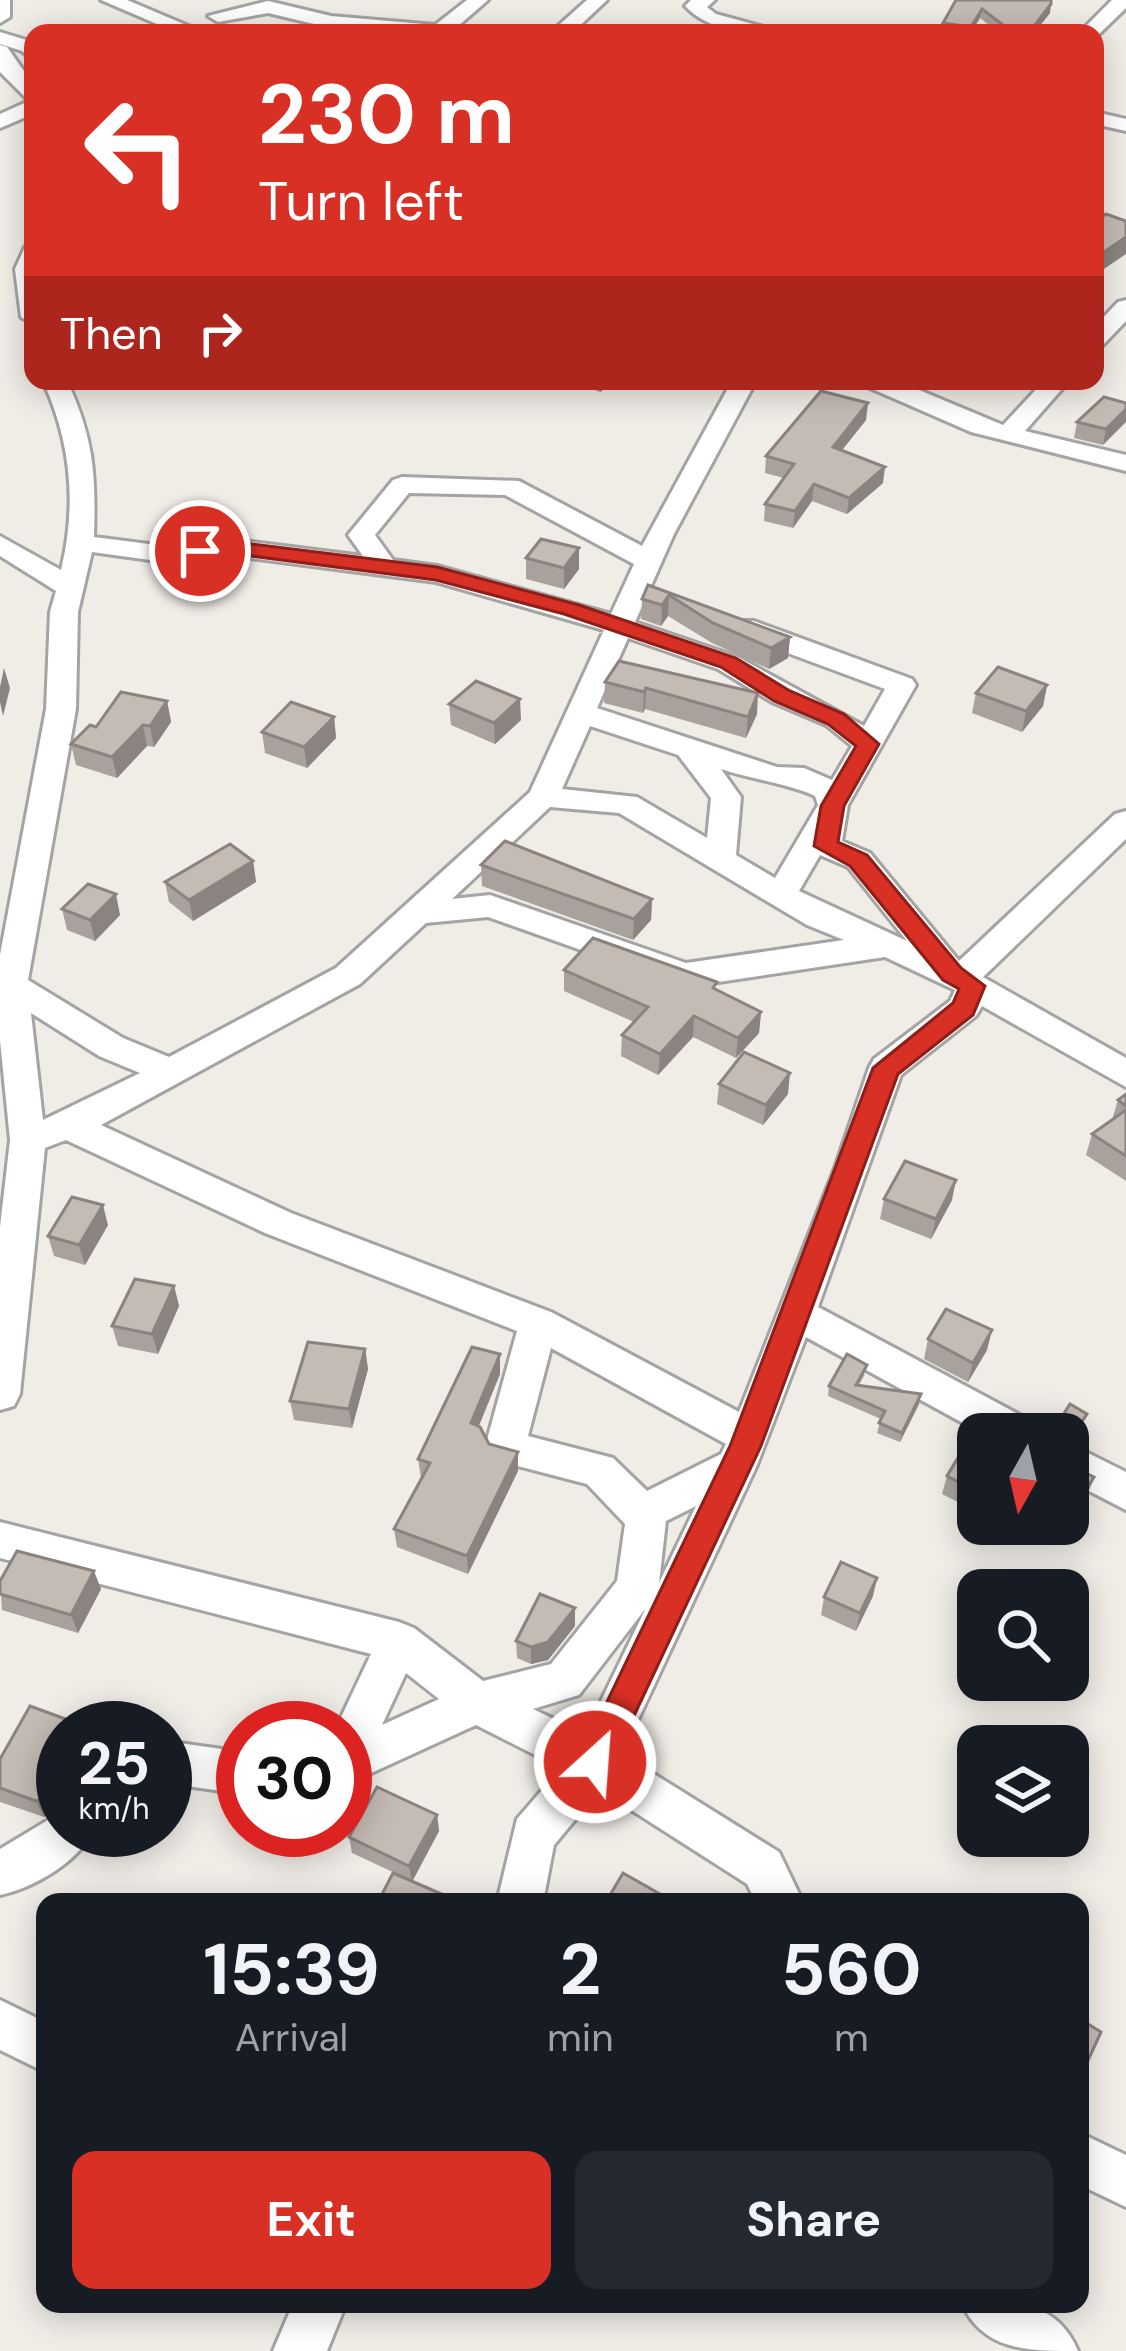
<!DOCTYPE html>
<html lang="en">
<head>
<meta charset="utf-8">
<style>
	body { margin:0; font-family:"DM Sans",sans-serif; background:#242831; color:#f1f3f6; height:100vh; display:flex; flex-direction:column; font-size:45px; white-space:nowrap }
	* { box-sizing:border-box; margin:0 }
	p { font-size:39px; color:#9ea1a6 }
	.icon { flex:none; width:66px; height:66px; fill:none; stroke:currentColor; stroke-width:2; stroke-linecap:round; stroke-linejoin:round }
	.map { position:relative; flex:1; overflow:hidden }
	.side { position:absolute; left:36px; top:1893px; width:1053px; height:420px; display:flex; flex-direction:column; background:#171b24; border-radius:24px; box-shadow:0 6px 30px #0003 }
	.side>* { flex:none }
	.top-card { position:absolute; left:24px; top:24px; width:1080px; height:366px; border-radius:24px; box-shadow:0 6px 30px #0003; background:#d93025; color:#fff; overflow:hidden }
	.needle { width:78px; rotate:188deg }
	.fabs { position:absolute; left:957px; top:1413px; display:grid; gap:24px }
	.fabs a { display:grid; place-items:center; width:132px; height:132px; border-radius:24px; background:#171b24; box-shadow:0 6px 30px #0003; font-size:60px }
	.speed { position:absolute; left:36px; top:1701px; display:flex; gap:24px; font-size:60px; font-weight:700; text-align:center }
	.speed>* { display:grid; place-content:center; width:156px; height:156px; border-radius:50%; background:#171b24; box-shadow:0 6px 30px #0003; line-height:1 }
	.speed small { font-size:30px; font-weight:400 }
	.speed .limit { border:18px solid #d22; background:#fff; color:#111 }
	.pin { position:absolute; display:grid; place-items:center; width:102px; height:102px; color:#fff; margin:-51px; border:6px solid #fff; border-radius:50%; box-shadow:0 3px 12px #0007 }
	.me { position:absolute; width:132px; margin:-66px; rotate:26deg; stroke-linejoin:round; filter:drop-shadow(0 0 9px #0008) }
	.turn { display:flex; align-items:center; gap:42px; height:252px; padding:0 36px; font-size:54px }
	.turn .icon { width:156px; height:156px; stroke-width:2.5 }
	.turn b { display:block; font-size:84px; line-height:102px }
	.then { display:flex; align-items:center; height:114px; padding:0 36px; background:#0003; gap:24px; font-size:45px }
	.eta { display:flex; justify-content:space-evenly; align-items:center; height:204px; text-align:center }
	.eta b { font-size:72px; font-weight:700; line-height:84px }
	.action { display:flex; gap:24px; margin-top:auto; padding:24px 36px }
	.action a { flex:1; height:138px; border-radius:24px; background:#d93025; color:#fff; font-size:48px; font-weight:700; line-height:138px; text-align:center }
	.action a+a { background:#242831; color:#f1f3f6 }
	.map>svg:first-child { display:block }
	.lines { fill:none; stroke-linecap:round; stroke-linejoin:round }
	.minor-casing { stroke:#a4a4a4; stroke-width:6 }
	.minor { fill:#fff; fill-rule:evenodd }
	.wall { fill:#a9a19c }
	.shaded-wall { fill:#8a837f }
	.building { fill:#c5bbb5; stroke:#8a837f; stroke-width:3 }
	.route { fill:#d93025; stroke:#8d1f18; stroke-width:3 }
</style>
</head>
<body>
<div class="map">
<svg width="1126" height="2351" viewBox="0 0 1126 2351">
	<rect width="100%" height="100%" fill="#f0ece6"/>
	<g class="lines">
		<defs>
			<g id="minor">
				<path d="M 0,0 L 10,0 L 10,17 L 0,23 Z"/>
				<path d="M 101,0 L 127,0 L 205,33 L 178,33 Z"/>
				<path d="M 467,0 L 488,0 L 457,27 L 473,33 L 331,28 L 268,13 L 218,22 L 208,16 L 268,1 L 331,16 L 435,25 Z"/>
				<path d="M 587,0 L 607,0 L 572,33 L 550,33 Z"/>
				<path d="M 691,0 L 715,0 L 707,7 L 716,14 L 786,33 C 751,33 710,33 685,6 Z"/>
				<path d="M 1112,0 L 1126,0 L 1126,8 L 1096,37 L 1095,33 L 1079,33 Z"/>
				<path d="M 0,32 L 33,42 L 33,61 L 22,51 L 0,44 Z"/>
				<path d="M 0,45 L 7,47 L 33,84 L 33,114 L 0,128 L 0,114 L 29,101 L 0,72 Z"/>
				<path d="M 1095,112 L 1126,119 L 1126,131 L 1095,124 Z"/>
				<path d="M 33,245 L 33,324 L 21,317 L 15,269 L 25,247 Z"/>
				<path d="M 1126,300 L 1126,321 L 1103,345 L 1095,347 L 1095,326 L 1118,302 Z"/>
				<path d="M 43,381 L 67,381 C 94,438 96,475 94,537 L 172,547 L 228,539 L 363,556 L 348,535 L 393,480 L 402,477 L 519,481 L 642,546 L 732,381 L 756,381 L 674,534 L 635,622 L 738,657 L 864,726 L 885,689 L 734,633 L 730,627 L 734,621 L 754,621 L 912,679 L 916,685 L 848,805 L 842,841 L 870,853 L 959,961 L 1115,814 L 1126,811 L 1126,839 L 983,977 L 1126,1058 L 1126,1087 L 982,1006 L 976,1016 L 901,1075 L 818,1307 L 1033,1422 L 1039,1434 L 983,1434 L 806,1337 L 757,1465 L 622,1754 L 779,1852 L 803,1902 L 756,1902 L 747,1884 L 600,1790 L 554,1845 L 543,1902 L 497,1902 L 517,1819 L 561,1768 L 476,1725 L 345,1785 L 345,1728 L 336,1728 L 371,1654 L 0,1558 L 0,1522 L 399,1622 L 414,1628 L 483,1681 L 551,1664 L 617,1581 L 625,1524 L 587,1484 L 491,1459 L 485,1447 L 517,1331 L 265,1233 L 66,1140 L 45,1148 L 20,1394 L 14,1406 L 0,1410 L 0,1227 L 10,1140 L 0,1040 L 0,955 L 46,709 L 50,612 L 56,591 L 0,556 L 0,536 L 61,570 C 77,504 71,442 43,381 ZM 409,493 L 505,495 L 634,564 L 611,614 L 437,566 L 393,560 L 375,535 ZM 92,552 L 172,563 L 228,555 L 436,582 L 604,630 L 530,792 L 336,968 L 169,1057 L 123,1038 L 28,980 L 76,709 L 78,612 ZM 628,638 L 718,669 L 772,702 L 826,725 L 852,746 L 832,780 L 804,768 L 777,767 L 597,708 ZM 590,726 L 678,755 L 711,798 L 707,838 L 637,797 L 562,789 ZM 721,769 C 750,779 791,784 815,796 L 818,805 L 775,878 L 736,855 L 741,797 ZM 550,807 L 619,813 L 807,925 L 844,940 L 686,963 L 490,895 L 452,899 ZM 820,855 L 848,867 L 907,941 L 799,891 ZM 488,917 L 685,987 L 885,957 L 955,990 L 950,1001 L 874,1059 L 869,1068 L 835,1168 L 739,1412 L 551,1312 L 291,1213 L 101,1125 L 360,984 L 426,923 ZM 31,1013 L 99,1056 L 140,1073 L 43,1120 ZM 551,1348 L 726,1444 L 721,1454 L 647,1491 L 613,1458 L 528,1436 ZM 696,1506 L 659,1583 L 666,1521 ZM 646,1608 L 585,1734 L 533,1709 L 579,1695 ZM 406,1673 L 439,1699 L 382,1725 Z"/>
				<path d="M 854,381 L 907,385 L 1003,425 L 1044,381 L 1069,381 L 1025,431 L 1126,455 L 1126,471 L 971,432 Z"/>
				<path d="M 1068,1443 L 1126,1472 L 1126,1510 L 1068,1480 Z"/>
				<path d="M 165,1741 L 243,1752 L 243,1794 L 165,1783 Z"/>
				<path d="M 63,1811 L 63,1830 L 93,1830 C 79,1862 33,1888 0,1895 L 0,1849 Z"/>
				<path d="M 0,2000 L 45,2022 L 45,2072 L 0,2050 Z"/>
				<path d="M 1080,2133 L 1126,2155 L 1126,2207 L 1080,2185 Z"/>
				<path d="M 293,2304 L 346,2304 L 327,2351 L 273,2351 Z"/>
				<path d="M 962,2304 C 1011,2304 1055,2297 1078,2351 C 1028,2351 984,2351 962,2304 Z"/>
			</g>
		</defs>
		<use href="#minor" class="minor-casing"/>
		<use href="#minor" class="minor"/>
	</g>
	<g class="wall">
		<path d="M 956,0 L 1050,13 L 1034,33 L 999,33 L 980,18 L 971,33 L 941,32 L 943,23 Z"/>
		<path d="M 568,381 L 614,381 L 600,392 Z"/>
		<path d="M 900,381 L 939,381 L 929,389 Z"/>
		<path d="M 1126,403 L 1103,445 L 1074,438 L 1077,422 Z"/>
		<path d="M 866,420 L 842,450 L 883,483 L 847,514 L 812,501 L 793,528 L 764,521 L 765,504 L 784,478 L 765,473 L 766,456 Z"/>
		<path d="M 526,558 L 579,569 L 564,589 L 526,579 Z"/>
		<path d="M 648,585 L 790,637 L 788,658 L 769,669 L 712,643 L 668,616 L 661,626 L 641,619 L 642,599 Z"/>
		<path d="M 619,661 L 757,714 L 746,738 L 645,709 L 643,713 L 604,703 L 605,682 Z"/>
		<path d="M 1047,685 L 1043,706 L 1022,732 L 972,713 L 976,693 Z"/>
		<path d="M 167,701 L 171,722 L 154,747 L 147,746 L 117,778 L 76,765 L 71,744 L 96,727 Z"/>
		<path d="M 449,704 L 521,720 L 495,744 L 451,725 Z"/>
		<path d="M 334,717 L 336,738 L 307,768 L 265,753 L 262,732 Z"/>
		<path d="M 253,861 L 256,882 L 193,921 L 169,902 L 165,882 Z"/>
		<path d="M 481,865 L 652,899 L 651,920 L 633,940 L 482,886 Z"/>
		<path d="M 62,909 L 120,915 L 95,941 L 67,930 Z"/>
		<path d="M 564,970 L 717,990 L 761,1012 L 759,1033 L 736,1058 L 693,1037 L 658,1075 L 621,1056 L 622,1035 L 634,1022 L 564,991 Z"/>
		<path d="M 719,1084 L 788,1094 L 763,1125 L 717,1104 Z"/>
		<path d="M 1126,1094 L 1126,1181 L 1086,1155 L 1092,1134 L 1112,1120 L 1118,1100 Z"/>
		<path d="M 884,1199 L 952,1200 L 931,1239 L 880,1219 Z"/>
		<path d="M 108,1225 L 85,1265 L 54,1256 L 48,1236 Z"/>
		<path d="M 174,1286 L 179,1306 L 158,1354 L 118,1346 L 112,1326 Z"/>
		<path d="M 928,1339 L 987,1350 L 968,1382 L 924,1359 Z"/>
		<path d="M 365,1349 L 368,1369 L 352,1428 L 294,1420 L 290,1401 Z"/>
		<path d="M 500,1354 L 500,1374 L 479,1426 L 489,1444 L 518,1471 L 468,1574 L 397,1547 L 394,1529 L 421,1478 L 418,1459 Z"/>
		<path d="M 865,1374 L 859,1385 L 921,1394 L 919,1404 L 900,1442 L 877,1433 L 881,1419 L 828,1396 L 829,1386 Z"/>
		<path d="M 1087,1414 L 1075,1441 L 1051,1434 Z"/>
		<path d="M 978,1434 L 978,1512 L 942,1494 L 947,1476 Z"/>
		<path d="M 1068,1458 L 1072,1466 L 1094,1477 L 1087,1495 L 1064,1534 L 1046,1524 L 1068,1524 Z"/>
		<path d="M 0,1581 L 101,1589 L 78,1633 L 2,1610 Z"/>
		<path d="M 873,1596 L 856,1631 L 821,1615 L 824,1597 Z"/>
		<path d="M 575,1626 L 548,1660 L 531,1664 L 517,1658 L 516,1641 Z"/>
		<path d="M 63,1728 L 63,1801 L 59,1808 L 44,1817 L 0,1802 L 0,1759 Z"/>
		<path d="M 437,1815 L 439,1831 L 412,1881 L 352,1853 L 349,1837 Z"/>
	</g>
	<g class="shaded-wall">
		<path d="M 1051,4 L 1050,13 L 1034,33 L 1030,33 L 1031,30 Z"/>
		<path d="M 982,9 L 980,18 L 970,33 L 971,27 Z"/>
		<path d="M 1126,237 L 1126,254 L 1095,275 L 1095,258 Z"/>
		<path d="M 600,381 L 614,381 L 600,392 Z"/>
		<path d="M 868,403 L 866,420 L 831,464 L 833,447 Z"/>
		<path d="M 1126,409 L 1126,422 L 1103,445 L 1106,429 Z"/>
		<path d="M 885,467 L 883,483 L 847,514 L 849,498 Z"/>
		<path d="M 814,484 L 812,501 L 793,528 L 795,511 Z"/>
		<path d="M 579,548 L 579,569 L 564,589 L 564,568 Z"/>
		<path d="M 669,595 L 668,616 L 661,626 L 662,605 Z"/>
		<path d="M 790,637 L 788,658 L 769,669 L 771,648 Z"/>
		<path d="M 4,668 L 10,688 L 3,716 L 0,702 L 0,687 Z"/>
		<path d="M 1047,685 L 1043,706 L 1022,732 L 1026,711 Z"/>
		<path d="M 646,688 L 645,709 L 643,713 L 644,692 Z"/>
		<path d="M 758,693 L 757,714 L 746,738 L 748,717 Z"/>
		<path d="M 520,699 L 521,720 L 495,744 L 494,723 Z"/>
		<path d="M 167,701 L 171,722 L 154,747 L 150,726 Z"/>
		<path d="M 334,717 L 336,738 L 307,768 L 304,747 Z"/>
		<path d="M 143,725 L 147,746 L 117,778 L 112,757 Z"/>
		<path d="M 253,861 L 256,882 L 193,921 L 189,900 Z"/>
		<path d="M 116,894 L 120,915 L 95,941 L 90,920 Z"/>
		<path d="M 652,899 L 651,920 L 633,940 L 634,919 Z"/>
		<path d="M 761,1012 L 759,1033 L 736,1058 L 738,1038 Z"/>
		<path d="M 694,1016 L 693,1037 L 658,1075 L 660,1054 Z"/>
		<path d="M 790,1073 L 788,1094 L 763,1125 L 766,1105 Z"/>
		<path d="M 956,1180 L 952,1200 L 931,1239 L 936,1219 Z"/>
		<path d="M 103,1205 L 108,1225 L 85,1265 L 79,1245 Z"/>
		<path d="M 174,1286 L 179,1306 L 158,1354 L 152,1334 Z"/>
		<path d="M 992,1330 L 987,1350 L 968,1382 L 973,1363 Z"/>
		<path d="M 365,1349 L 368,1369 L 352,1428 L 349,1409 Z"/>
		<path d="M 500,1354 L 500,1374 L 472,1442 L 471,1423 Z"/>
		<path d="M 921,1394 L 919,1404 L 900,1442 L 902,1433 Z"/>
		<path d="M 518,1452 L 518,1471 L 468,1574 L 467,1556 Z"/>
		<path d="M 1094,1477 L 1087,1495 L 1064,1534 L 1070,1516 Z"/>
		<path d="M 94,1571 L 101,1589 L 78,1633 L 71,1615 Z"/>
		<path d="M 877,1578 L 873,1596 L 856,1631 L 860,1613 Z"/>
		<path d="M 575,1608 L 575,1626 L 548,1660 L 531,1664 L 531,1647 Z"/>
		<path d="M 63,1771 L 63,1801 L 59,1808 L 44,1817 L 36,1801 Z"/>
		<path d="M 437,1815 L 439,1831 L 412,1882 L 409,1866 Z"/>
	</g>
	<g class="building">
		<path d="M 956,0 L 1051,0 L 1051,4 L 1031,30 L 1007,28 L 982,9 L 971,27 L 943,23 Z"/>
		<path d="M 1106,214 L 1126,221 L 1126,237 L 1095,258 L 1095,222 Z"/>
		<path d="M 821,391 L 868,403 L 833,447 L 885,467 L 849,498 L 814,484 L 795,511 L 765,504 L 794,464 L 766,456 Z"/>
		<path d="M 1104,397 L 1126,403 L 1126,409 L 1106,429 L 1077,422 Z"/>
		<path d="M 541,539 L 579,548 L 564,568 L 526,558 Z"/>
		<path d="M 648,585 L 790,637 L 771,648 L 713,623 L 669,595 L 662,605 L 642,599 Z"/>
		<path d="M 619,661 L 758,693 L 748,717 L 646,688 L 644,692 L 605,682 Z"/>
		<path d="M 998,667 L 1047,685 L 1026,711 L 976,693 Z"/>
		<path d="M 476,681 L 520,699 L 494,723 L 449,704 Z"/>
		<path d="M 121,692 L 167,701 L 150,726 L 143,725 L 112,757 L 71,744 L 90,725 L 96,727 Z"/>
		<path d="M 291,702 L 334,717 L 304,747 L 262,732 Z"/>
		<path d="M 505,841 L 652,899 L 634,919 L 481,865 Z"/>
		<path d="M 230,844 L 253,861 L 189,900 L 165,882 Z"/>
		<path d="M 88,884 L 116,894 L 90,920 L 62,909 Z"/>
		<path d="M 593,938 L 717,982 L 713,988 L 761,1012 L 738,1038 L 694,1016 L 660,1054 L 622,1035 L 648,1007 L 564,970 Z"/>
		<path d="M 744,1052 L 790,1073 L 766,1105 L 719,1084 Z"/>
		<path d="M 1126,1094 L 1126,1106 L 1118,1100 Z"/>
		<path d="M 1126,1110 L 1126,1156 L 1092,1134 Z"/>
		<path d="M 905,1161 L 956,1180 L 936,1219 L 884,1199 Z"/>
		<path d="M 72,1197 L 103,1205 L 79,1245 L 48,1236 Z"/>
		<path d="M 135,1279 L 174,1286 L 152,1334 L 112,1326 Z"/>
		<path d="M 946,1309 L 992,1330 L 973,1363 L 928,1339 Z"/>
		<path d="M 308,1342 L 365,1349 L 349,1409 L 290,1401 Z"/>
		<path d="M 472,1347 L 500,1354 L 471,1423 L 480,1427 L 489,1444 L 518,1452 L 467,1556 L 394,1529 L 430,1463 L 418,1459 Z"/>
		<path d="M 847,1354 L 867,1365 L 856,1385 L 921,1394 L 902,1433 L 879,1423 L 885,1411 L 829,1386 Z"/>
		<path d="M 1070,1404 L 1087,1414 L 1081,1423 L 1071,1422 L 1068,1436 L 1068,1434 L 1051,1434 Z"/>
		<path d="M 977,1426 L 992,1434 L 978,1434 L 978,1492 L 947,1476 Z"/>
		<path d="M 1068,1458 L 1072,1466 L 1094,1477 L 1070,1516 L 1068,1515 Z"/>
		<path d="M 17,1551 L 94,1571 L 71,1615 L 0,1594 L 0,1581 Z"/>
		<path d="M 841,1562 L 877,1578 L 860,1613 L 824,1597 Z"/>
		<path d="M 540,1594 L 575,1608 L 548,1642 L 531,1647 L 516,1641 Z"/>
		<path d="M 30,1706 L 87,1727 L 63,1728 L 63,1771 L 52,1792 L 36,1801 L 0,1788 L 0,1759 Z"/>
		<path d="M 377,1787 L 437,1815 L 409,1866 L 349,1837 Z"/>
		<path d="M 393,1873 L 453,1899 L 451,1902 L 378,1902 Z"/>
		<path d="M 623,1873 L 674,1902 L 606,1902 Z"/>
		<path d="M 1080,2019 L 1101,2032 L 1080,2078 Z"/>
	</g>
	<path class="route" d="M 228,541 L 437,567 L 579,605 L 736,658 L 790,691 L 844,714 L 879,744 L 844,806 L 838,842 L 867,855 L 961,968 L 985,986 L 973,1015 L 898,1074 L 761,1446 L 607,1773 L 595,1778 L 583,1773 L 578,1762 L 730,1446 L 873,1068 L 953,1003 L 959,989 L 943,980 L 850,866 L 814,846 L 821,806 L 856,746 L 828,724 L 774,701 L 721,667 L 564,614 L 436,580 L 228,553 L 200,557 L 190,551 Z"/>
</svg>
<div class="fabs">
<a><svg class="needle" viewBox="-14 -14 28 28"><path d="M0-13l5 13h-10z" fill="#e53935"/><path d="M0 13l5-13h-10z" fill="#9ea1a6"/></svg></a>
<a><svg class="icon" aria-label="search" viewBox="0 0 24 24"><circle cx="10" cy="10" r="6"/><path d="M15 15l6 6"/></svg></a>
<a><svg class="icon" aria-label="layers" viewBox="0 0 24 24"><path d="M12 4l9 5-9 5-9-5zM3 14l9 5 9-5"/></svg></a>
</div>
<div class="speed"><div>25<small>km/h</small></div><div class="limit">30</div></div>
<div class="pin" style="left:200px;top:551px;background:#d93025"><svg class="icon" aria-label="arrive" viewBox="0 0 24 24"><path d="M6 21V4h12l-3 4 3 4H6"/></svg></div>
<svg class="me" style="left:595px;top:1762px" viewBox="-20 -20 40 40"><circle r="17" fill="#d93025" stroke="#fff" stroke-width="3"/><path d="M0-11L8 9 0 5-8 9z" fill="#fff"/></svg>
<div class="top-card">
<div class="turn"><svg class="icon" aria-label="left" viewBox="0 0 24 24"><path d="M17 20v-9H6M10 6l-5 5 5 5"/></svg><div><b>230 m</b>Turn left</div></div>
<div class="then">Then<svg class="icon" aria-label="right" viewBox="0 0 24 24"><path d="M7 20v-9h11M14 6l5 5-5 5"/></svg></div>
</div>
<section class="side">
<div class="eta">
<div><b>15:39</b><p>Arrival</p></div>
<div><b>2</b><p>min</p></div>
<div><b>560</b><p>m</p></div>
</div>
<div class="action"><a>Exit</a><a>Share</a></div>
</section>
</div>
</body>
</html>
